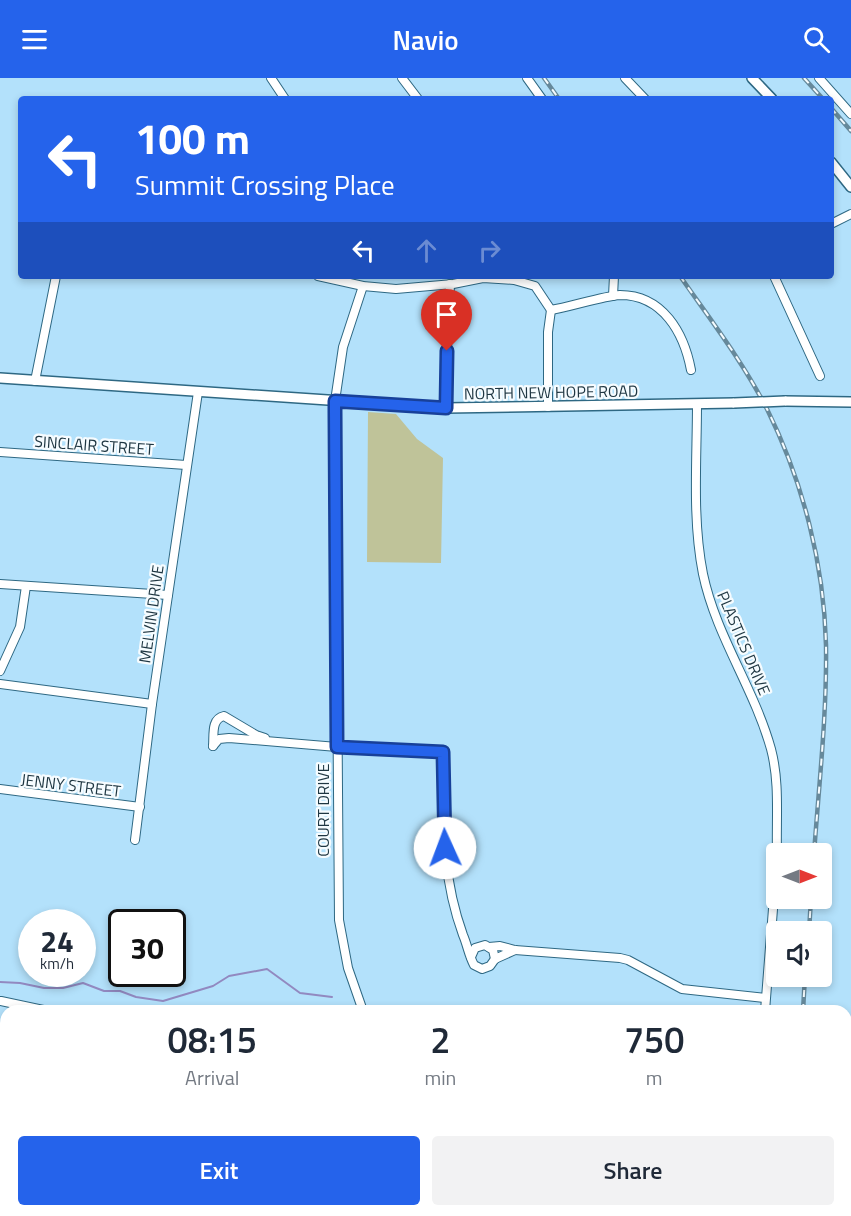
<!DOCTYPE html>
<html lang="en">
<head>
<meta charset="utf-8">
<style>
	body { margin:0; font-family:"Titillium Web",sans-serif; background:#f2f2f3; color:#1f2937; height:100vh; display:flex; flex-direction:column; font-size:22px; white-space:nowrap }
	* { box-sizing:border-box; margin:0 }
	p { font-size:20px; color:#747a83 }
	.icon { flex:none; width:33px; height:33px; fill:none; stroke:currentColor; stroke-width:2; stroke-linecap:round; stroke-linejoin:round }
	.map { position:relative; flex:1; overflow:hidden }
	.panel { position:absolute; left:0px; top:927px; width:852px; height:212px; display:flex; flex-direction:column; background:#fff; border-radius:18px 18px 0 0; box-shadow:0 3px 9px #0003 }
	.panel>* { flex:none }
	.top-card { position:absolute; left:18px; top:18px; width:816px; height:183px; border-radius:6px; box-shadow:0 3px 9px #0003; background:#2563eb; color:#fff; overflow:hidden }
	.needle { width:39px; rotate:90deg }
	.tools { position:absolute; left:766px; top:765px; display:grid; gap:12px }
	.tools a { display:grid; place-items:center; width:66px; height:66px; border-radius:6px; background:#fff; box-shadow:0 3px 9px #0003; font-size:30px }
	.speed { position:absolute; left:18px; top:831px; display:flex; gap:12px; font-size:30px; font-weight:700; text-align:center }
	.speed>* { display:grid; place-content:center; width:78px; height:78px; border-radius:50%; background:#fff; box-shadow:0 3px 9px #0003; line-height:1 }
	.speed small { font-size:15px; font-weight:400 }
	.speed .limit { border:3px solid #111; border-radius:9px; background:#fff; color:#111 }
	.pin { position:absolute; display:grid; place-items:center; width:51px; height:51px; color:#fff; margin:-62px -26px; border-radius:50% 50% 50% 0; rotate:-45deg; box-shadow:0 0 6px #0007 }
	.pin .icon { rotate:45deg }
	.me { position:absolute; width:66px; margin:-33px; rotate:358deg; stroke-linejoin:round; filter:drop-shadow(0 0 4px #0008) }
	.turn { display:flex; align-items:center; gap:21px; height:126px; padding:0 18px; font-size:27px }
	.turn .icon { width:78px; height:78px; stroke-width:2.5 }
	.turn b { display:block; font-size:42px; line-height:51px }
	.lanes { display:flex; align-items:center; height:57px; padding:0 18px; background:#0003; justify-content:center; gap:30px; direction:ltr }
	.lanes .off { opacity:.35 }
	.eta { display:flex; justify-content:space-evenly; align-items:center; height:102px; text-align:center }
	.eta b { font-size:36px; font-weight:600; line-height:42px }
	.cta { display:flex; gap:12px; margin-top:auto; padding:12px 18px }
	.cta a { flex:1; height:69px; border-radius:6px; background:#2563eb; color:#fff; font-size:24px; font-weight:600; line-height:69px; text-align:center }
	.cta a+a { background:#f2f2f3; color:#1f2937 }
	header { display:flex; justify-content:space-between; align-items:center; height:78px; padding:0 18px; background:#2563eb; color:#fff; font-size:27px; font-weight:600 }
	.map>svg:first-child { display:block }
	.green { fill:#bfc399 }
	.lines { fill:none; stroke-linecap:round; stroke-linejoin:round }
	.stream { stroke:#9289c0; stroke-width:2 }
	.minor-casing { stroke:#2e6883; stroke-width:10 }
	.major-casing { stroke:#2e6883; stroke-width:12 }
	.minor { stroke:#fff; stroke-width:8 }
	.major { stroke:#fff; stroke-width:9 }
	.rail-casing { stroke:#66899b; stroke-width:4.5 }
	.rail { stroke:#f6fcff; stroke-width:2; stroke-dasharray:7; stroke-linecap:butt }
	.major-bridge-casing { stroke:#2e6883; stroke-width:12; stroke-linecap:butt }
	.major-bridge { stroke:#fff; stroke-width:9 }
	.route-casing { stroke:#184099; stroke-width:15 }
	.route { stroke:#2563eb; stroke-width:10 }
	.labels { text-anchor:middle; dominant-baseline:central; stroke-width:4.5; stroke-linejoin:round; paint-order:stroke }
	.street-label { font-size:16px; fill:#1e3642; stroke:#f6fcff }
</style>
</head>
<body>
<header><svg class="icon" aria-label="menu" viewBox="0 0 24 24"><path d="M4 6h16M4 12h16M4 18h16"/></svg>Navio<svg class="icon" aria-label="search" viewBox="0 0 24 24"><circle cx="10" cy="10" r="6"/><path d="M15 15l6 6"/></svg></header>
<div class="map">
<svg width="851" height="1138" viewBox="0 0 851 1138">
	<rect width="100%" height="100%" fill="#b3e1fb"/>
	<path class="green" d="M 368,334 L 396,336 L 417,361 L 443,380 L 441,485 L 367,484 Z"/>
	<g class="lines">
		<g class="stream">
			<path d="M 0,904 L 20,905 L 44,910 L 63,910 L 83,905 L 104,913 L 120,913 L 136,919 L 163,923 L 213,908 L 229,898 L 267,891 L 300,915 L 332,919"/>
			<path d="M 378,932 L 388,932"/>
		</g>
		<defs>
			<g id="minor">
				<path d="M 271,0 L 285,21"/>
				<path d="M 402,0 L 418,21"/>
				<path d="M 527,0 L 542,21"/>
				<path d="M 625,0 L 645,21"/>
				<path d="M 819,0 L 851,36"/>
				<path d="M 831,146 L 851,136"/>
				<path d="M 318,198 L 363,208 L 396,211 L 453,206 L 483,200 L 514,202 L 535,208 L 551,232"/>
				<path d="M 774,198 L 820,298"/>
				<path d="M 363,208 L 343,269 L 335,323 L 339,842 L 348,890 L 363,933"/>
				<path d="M 613,218 L 614,198"/>
				<path d="M 551,232 C 570,229 603,218 620,217 C 663,217 684,255 691,292"/>
				<path d="M 35,303 L 56,198"/>
				<path d="M 697,326 C 697,382 692,441 703,496 C 716,558 754,610 771,671 C 780,705 776,740 777,776"/>
				<path d="M 548,329 L 548,254 L 551,232"/>
				<path d="M 446,330 L 445,313 L 450,206"/>
				<path d="M 0,374 L 186,387"/>
				<path d="M 0,506 L 168,517"/>
				<path d="M 0,593 L 20,549 L 26,508"/>
				<path d="M 0,606 L 152,626"/>
				<path d="M 213,668 L 219,661 L 229,660 L 337,669 L 443,674 C 444,739 440,794 463,857 C 467,866 469,878 474,887 L 482,891 L 490,888 L 495,881 L 515,872"/>
				<path d="M 213,668 C 214,656 211,641 224,638 L 256,657 L 265,660"/>
				<path d="M 0,711 L 140,729"/>
				<path d="M 135,762 L 152,626 L 198,314"/>
				<path d="M 489,869 L 500,868 L 515,872 L 620,880 L 628,882 L 682,911 L 765,920"/>
				<path d="M 471,879 L 475,870 L 485,867 L 493,872 L 495,881"/>
				<path d="M 1,923 L 48,933"/>
				<path d="M 765,933 L 777,780"/>
				<path d="M 665,1132 L 680,1132"/>
				<path d="M 426,1136 L 432,1138"/>
				<path d="M 452,1138 L 453,1132"/>
				<path d="M 750,1138 L 750,1132"/>
			</g>
			<g id="major">
				<path d="M 752,0 L 772,21"/>
				<path d="M 831,84 L 851,109"/>
				<path d="M 0,300 L 446,330 L 734,325"/>
				<path d="M 785,323 L 851,324"/>
			</g>
		</defs>
		<use href="#minor" class="minor-casing"/>
		<use href="#major" class="major-casing"/>
		<use href="#minor" class="minor"/>
		<use href="#major" class="major"/>
		<defs>
			<g id="rail">
				<path d="M 544,0 L 559,21"/>
				<path d="M 804,0 L 823,21"/>
				<path d="M 831,30 L 851,53"/>
				<path d="M 680,198 C 710,241 743,284 767,331 C 803,404 824,486 826,567 C 827,636 819,706 814,776"/>
				<path d="M 809,854 L 811,820"/>
				<path d="M 803,933 L 805,898"/>
				<path d="M 784,1138 L 785,1132"/>
			</g>
		</defs>
		<use href="#rail" class="rail-casing"/>
		<use href="#rail" class="rail"/>
		<defs>
			<path id="major-bridge" d="M 734,325 L 785,323"/>
		</defs>
		<use href="#major-bridge" class="major-bridge-casing"/>
		<use href="#major-bridge" class="major-bridge"/>
	</g>
	<g class="lines">
		<defs>
			<path id="route" d="M 445,770 L 443,674 L 337,669 L 335,334 L 335,323 L 446,330 L 447,273"/>
		</defs>
		<use href="#route" class="route-casing"/>
		<use href="#route" class="route"/>
	</g>
	<g class="labels">
		<g class="street-label">
			<text transform="translate(551 314) rotate(-1)">NORTH NEW HOPE ROAD</text>
			<text transform="translate(94 367) rotate(4)">SINCLAIR STREET</text>
			<text transform="translate(151 536) rotate(-82)">MELVIN DRIVE</text>
			<text transform="translate(744 565) rotate(67)">PLASTICS DRIVE</text>
			<text transform="translate(71 707) rotate(7)">JENNY STREET</text>
			<text transform="translate(323 732) rotate(-90)">COURT DRIVE</text>
		</g>
	</g>
</svg>
<div class="tools">
<a><svg class="needle" viewBox="-14 -14 28 28"><path d="M0-13l5 13h-10z" fill="#e53935"/><path d="M0 13l5-13h-10z" fill="#747a83"/></svg></a>
<a><svg class="icon" aria-label="sound" viewBox="0 0 24 24"><path d="M4 9h4l5-4v14l-5-4H4zM17 9q2 3 0 6"/></svg></a>
</div>
<div class="speed"><div>24<small>km/h</small></div><div class="limit">30</div></div>
<div class="pin" style="left:447px;top:273px;background:#d93025"><svg class="icon" aria-label="arrive" viewBox="0 0 24 24"><path d="M6 21V4h12l-3 4 3 4H6"/></svg></div>
<svg class="me" style="left:445px;top:770px" viewBox="-20 -20 40 40"><circle r="19" fill="#fff"/><path d="M0-13L10 11 0 6-10 11z" fill="#2563eb"/></svg>
<div class="top-card">
<div class="turn"><svg class="icon" aria-label="left" viewBox="0 0 24 24"><path d="M17 20v-9H6M10 6l-5 5 5 5"/></svg><div><b>100 m</b>Summit Crossing Place</div></div>
<div class="lanes"><svg class="icon" aria-label="left" viewBox="0 0 24 24"><path d="M17 20v-9H6M10 6l-5 5 5 5"/></svg><svg class="icon off" aria-label="ahead" viewBox="0 0 24 24"><path d="M12 20V5M6 11l6-6 6 6"/></svg><svg class="icon off" aria-label="right" viewBox="0 0 24 24"><path d="M7 20v-9h11M14 6l5 5-5 5"/></svg></div>
</div>
<section class="panel">
<div class="eta">
<div><b>08:15</b><p>Arrival</p></div>
<div><b>2</b><p>min</p></div>
<div><b>750</b><p>m</p></div>
</div>
<div class="cta"><a>Exit</a><a>Share</a></div>
</section>
</div>
</body>
</html>
